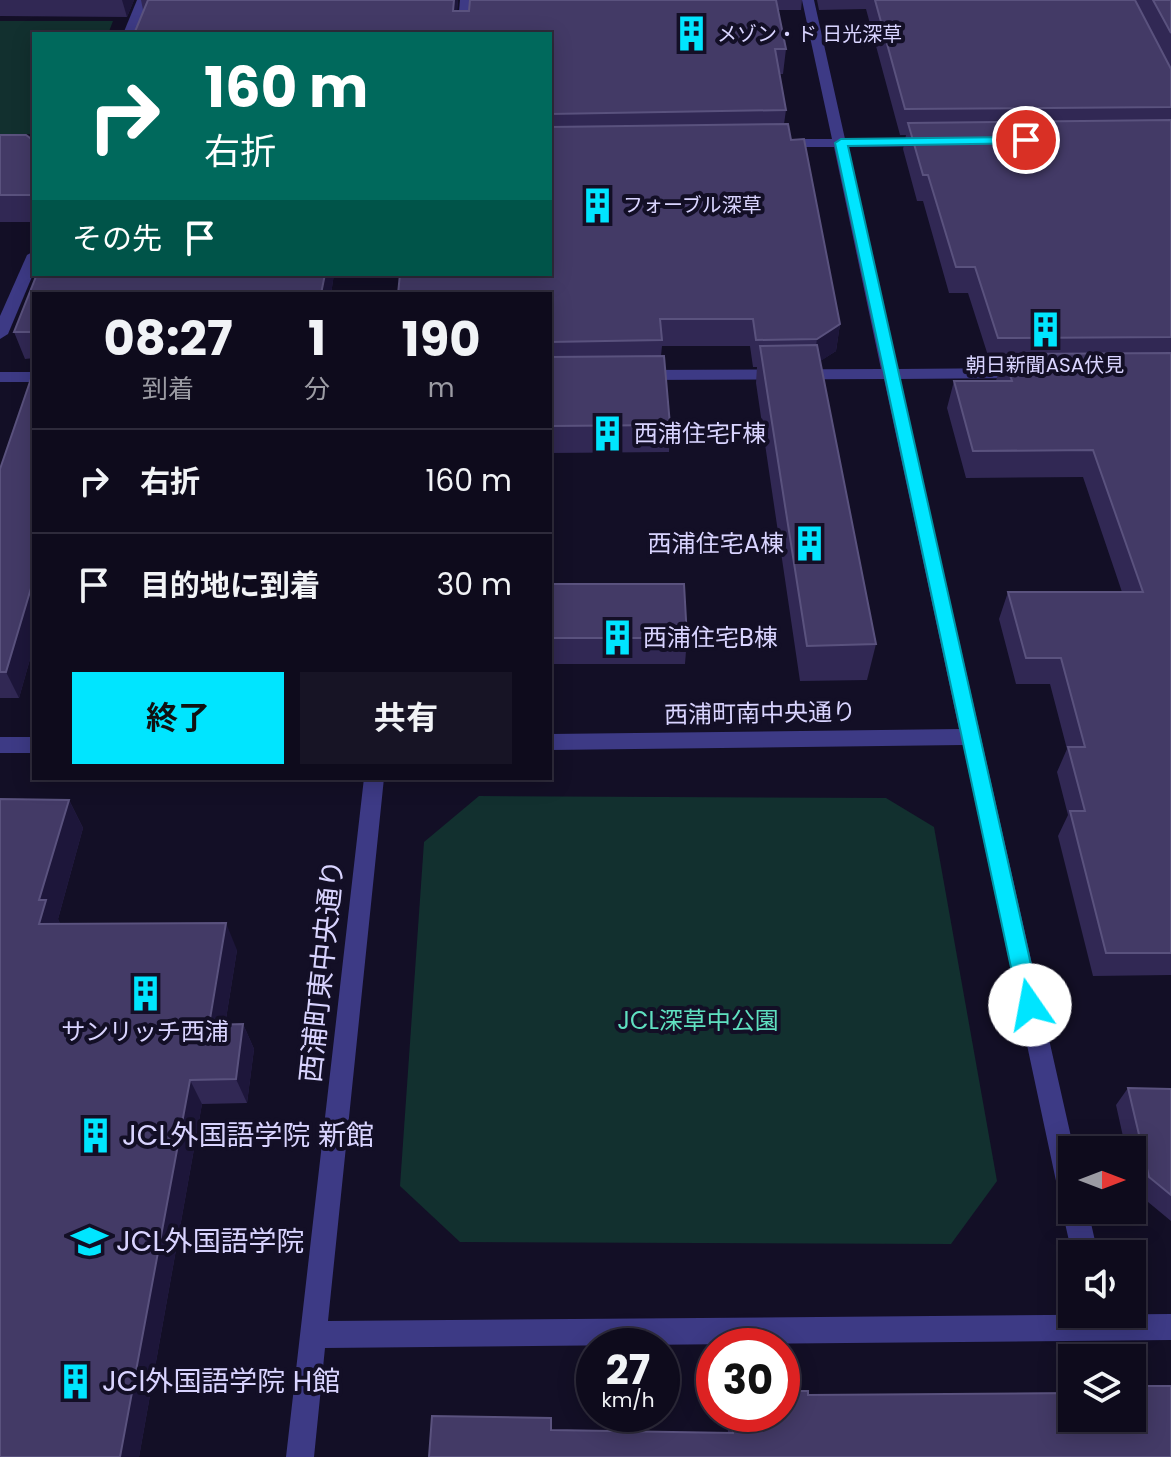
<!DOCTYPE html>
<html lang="ja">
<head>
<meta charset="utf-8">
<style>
	body { margin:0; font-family:Poppins,"Noto Sans JP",sans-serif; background:#171425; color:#f1f3f6; height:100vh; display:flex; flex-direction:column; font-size:30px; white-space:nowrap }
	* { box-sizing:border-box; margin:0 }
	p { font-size:26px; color:#9b9ba3 }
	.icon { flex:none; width:44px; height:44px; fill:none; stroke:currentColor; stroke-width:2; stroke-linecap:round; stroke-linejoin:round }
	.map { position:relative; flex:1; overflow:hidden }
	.side { position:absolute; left:32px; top:292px; width:520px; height:488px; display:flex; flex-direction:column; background:#0e0b1c; border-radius:0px; box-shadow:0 4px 20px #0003,0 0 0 2px #2e2b3b }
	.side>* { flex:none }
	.guide { position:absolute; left:32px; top:32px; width:520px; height:244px; border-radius:0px; box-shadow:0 4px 20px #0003,0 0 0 2px #2e2b3b; background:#00695c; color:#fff; overflow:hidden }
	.needle { width:52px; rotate:90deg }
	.tools { position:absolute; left:1058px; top:1136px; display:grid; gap:16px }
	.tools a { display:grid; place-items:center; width:88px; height:88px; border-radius:0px; background:#0e0b1c; box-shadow:0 4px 20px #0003,0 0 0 2px #2e2b3b; font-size:40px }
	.speed { position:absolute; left:576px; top:1328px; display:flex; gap:16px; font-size:40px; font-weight:700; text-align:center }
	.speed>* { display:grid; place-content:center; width:104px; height:104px; border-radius:50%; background:#0e0b1c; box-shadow:0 4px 20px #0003,0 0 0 2px #2e2b3b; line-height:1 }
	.speed small { font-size:20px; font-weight:400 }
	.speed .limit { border:12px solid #d22; background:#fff; color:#111 }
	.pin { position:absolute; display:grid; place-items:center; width:68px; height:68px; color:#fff; margin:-34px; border:4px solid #fff; border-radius:50%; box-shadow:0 2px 8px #0007 }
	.me { position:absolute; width:88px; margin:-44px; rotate:348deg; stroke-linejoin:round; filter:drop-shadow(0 0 6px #0008) }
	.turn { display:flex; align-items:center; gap:28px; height:168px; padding:0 40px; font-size:36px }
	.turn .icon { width:104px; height:104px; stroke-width:2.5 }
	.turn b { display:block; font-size:56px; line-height:68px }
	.then { display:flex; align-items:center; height:76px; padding:0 40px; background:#0003; gap:16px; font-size:30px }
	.eta { display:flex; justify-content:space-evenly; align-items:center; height:136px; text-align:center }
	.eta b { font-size:48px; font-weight:700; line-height:56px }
	.action { display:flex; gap:16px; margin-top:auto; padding:16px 40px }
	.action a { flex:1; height:92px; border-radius:0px; background:#00e5ff; color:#111; font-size:32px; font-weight:700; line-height:92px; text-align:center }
	.action a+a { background:#171425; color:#f1f3f6 }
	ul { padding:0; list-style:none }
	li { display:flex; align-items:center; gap:24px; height:104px; padding:0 40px; border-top:2px solid #2e2b3b }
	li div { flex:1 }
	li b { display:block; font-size:30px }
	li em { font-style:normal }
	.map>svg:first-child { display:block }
	.green { fill:#12302f }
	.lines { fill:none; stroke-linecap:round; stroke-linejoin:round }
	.street { fill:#3d3a85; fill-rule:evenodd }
	.wall { fill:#312854 }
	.shaded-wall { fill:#1d163a }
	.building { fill:#433a66; stroke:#5a527e; stroke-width:2 }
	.route { fill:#00e5ff; stroke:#0095a6; stroke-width:2 }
	.labels { text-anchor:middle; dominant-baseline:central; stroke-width:8; stroke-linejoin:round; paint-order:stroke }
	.far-poi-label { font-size:20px; fill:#d9d4ff; stroke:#130f26; text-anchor:start }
	.poi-label { font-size:24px; fill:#d9d4ff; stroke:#130f26; text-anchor:start }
	.street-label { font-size:24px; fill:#d9d4ff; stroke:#130f26 }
	.park-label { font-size:24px; fill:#5fe0c0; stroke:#130f26 }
	.near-street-label { font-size:28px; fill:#d9d4ff; stroke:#130f26 }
	.near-poi-label { font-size:28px; fill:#d9d4ff; stroke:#130f26; text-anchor:start }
</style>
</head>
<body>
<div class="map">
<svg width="1171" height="1457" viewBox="0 0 1171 1457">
	<rect width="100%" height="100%" fill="#130f26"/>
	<g class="green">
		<path d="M 0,21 L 113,21 L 108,34 L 34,34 L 34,134 L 0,135 Z"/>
		<path d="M 479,796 L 886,798 L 934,827 L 997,1181 L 951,1244 L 460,1242 L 400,1186 L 424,842 Z"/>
	</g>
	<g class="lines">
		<g class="street">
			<path d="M 137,0 L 149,0 L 135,34 L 123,34 Z"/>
			<path d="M 460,0 L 472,0 L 469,34 L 457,34 Z"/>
			<path d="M 802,0 L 814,0 L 845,139 L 930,138 L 937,142 L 930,146 L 847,147 L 897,369 L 1022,368 L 1030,373 L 1022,378 L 900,379 L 1074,1150 L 1072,1150 L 1072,1210 L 1088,1210 L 1098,1254 L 1072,1254 L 1062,1210 L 1065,1204 L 1059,1195 L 963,745 L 550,750 L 550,734 L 959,729 L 884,379 L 638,380 L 630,375 L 638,370 L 881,369 L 834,147 L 778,147 L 771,143 L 778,139 L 832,139 Z"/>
			<path d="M 34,251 L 34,272 L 8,334 L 0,339 L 0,316 L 27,255 Z"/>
			<rect x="0" y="372" width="34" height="10"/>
			<rect x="0" y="737" width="34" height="16"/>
			<path d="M 364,778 L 384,778 L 328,1321 L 1171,1314 L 1171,1340 L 325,1348 L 314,1457 L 286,1457 Z"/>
		</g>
	</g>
	<g class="wall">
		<path d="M 0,0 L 134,0 L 127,17 L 0,16 Z"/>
		<path d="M 141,0 L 458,0 L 457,11 L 469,11 L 470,0 L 802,0 L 801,10 L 778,10 L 786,49 L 783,74 L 780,74 L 786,110 L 784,124 L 791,140 L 840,324 L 836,351 L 820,361 L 876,644 L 867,680 L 800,681 L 756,383 L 757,367 L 753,367 L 750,346 L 662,346 L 661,356 L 670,425 L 669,452 L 550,453 L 550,34 L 143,10 Z"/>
		<path d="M 817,0 L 1171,0 L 1171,975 L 1093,976 L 1058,836 L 1068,815 L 1057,772 L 1067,749 L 1050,684 L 1016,684 L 999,619 L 1008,592 L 1122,592 L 1083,477 L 966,478 L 947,408 L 954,381 L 996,381 L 1000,365 L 991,365 L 968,293 L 949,293 L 923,201 L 917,201 L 903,149 L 906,135 L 900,135 L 866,9 L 819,10 Z"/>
		<path d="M 0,135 L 34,141 L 34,222 L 0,222 Z"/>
		<path d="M 37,274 L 334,274 L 331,294 L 34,294 L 34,358 L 25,359 L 14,332 Z"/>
		<path d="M 34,370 L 34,645 L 19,698 L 0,698 L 0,469 Z"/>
		<path d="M 550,584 L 687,638 L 685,664 L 550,664 Z"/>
		<path d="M 69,800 L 83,828 L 58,919 L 60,924 L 237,950 L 225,1025 L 243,1024 L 254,1049 L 247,1103 L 202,1104 L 139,1457 L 0,1457 Z"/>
		<path d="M 1128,1088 L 1171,1089 L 1171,1221 L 1136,1192 L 1132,1176 L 1132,1150 L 1126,1150 L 1116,1105 Z"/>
		<path d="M 1072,1387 L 1072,1418 L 1171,1457 L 552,1430 L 728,1433 L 727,1414 L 782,1414 L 808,1395 L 1065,1393 Z"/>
	</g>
	<g class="shaded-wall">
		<path d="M 122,0 L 134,0 L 127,17 Z"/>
		<path d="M 454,0 L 458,0 L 455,34 L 453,11 Z"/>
		<path d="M 325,274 L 334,274 L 331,294 L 321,294 Z"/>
		<path d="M 840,324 L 836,351 L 813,366 L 817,339 Z"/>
		<path d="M 34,578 L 34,645 L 19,698 L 6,672 Z"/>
		<path d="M 69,800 L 83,828 L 58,919 L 62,927 L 39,924 L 39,900 Z"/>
		<path d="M 226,923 L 237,950 L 221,1050 L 209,1025 Z"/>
		<path d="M 243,1024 L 254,1049 L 247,1103 L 236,1079 Z"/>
		<path d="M 190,1080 L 202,1104 L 139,1457 L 120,1457 Z"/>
	</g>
	<g class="building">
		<path d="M 148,0 L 454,0 L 453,11 L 469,11 L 470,0 L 776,0 L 786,49 L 775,49 L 786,110 L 550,114 L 550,34 L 134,34 Z"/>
		<path d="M 875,0 L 1135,0 L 1171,69 L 1171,107 L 905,109 Z"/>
		<path d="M 1153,0 L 1171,0 L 1171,33 Z"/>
		<path d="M 1171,120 L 1171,337 L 998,338 L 975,267 L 956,267 L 928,175 L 923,175 L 908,123 Z"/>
		<path d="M 788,124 L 791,140 L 804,139 L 840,324 L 817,339 L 756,340 L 753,319 L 660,319 L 662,340 L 550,342 L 550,294 L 398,294 L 400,274 L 550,274 L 550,127 Z"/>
		<path d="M 0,135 L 26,135 L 34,141 L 34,195 L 0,195 Z"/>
		<path d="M 37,274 L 325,274 L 321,294 L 34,294 L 34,332 L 14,332 Z"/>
		<path d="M 817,345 L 876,644 L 807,646 L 760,346 Z"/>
		<path d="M 1171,353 L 1171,953 L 1106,953 L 1070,811 L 1085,811 L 1068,747 L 1085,747 L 1061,658 L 1026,658 L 1008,592 L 1143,592 L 1093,450 L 973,451 L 954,381 L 1012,381 L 1003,354 Z"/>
		<path d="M 664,356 L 670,425 L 550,426 L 550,357 Z"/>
		<path d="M 34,370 L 34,578 L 6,672 L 0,672 L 0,469 Z"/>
		<path d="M 550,584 L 684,584 L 687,638 L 550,638 Z"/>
		<path d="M 0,799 L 69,800 L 39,900 L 46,900 L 39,924 L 226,923 L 209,1025 L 243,1024 L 236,1079 L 190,1080 L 120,1457 L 0,1457 Z"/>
		<path d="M 1128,1088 L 1171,1089 L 1171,1195 L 1149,1177 Z"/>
		<path d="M 1132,1386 L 1171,1386 L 1171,1457 L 429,1457 L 432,1416 L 551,1418 L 551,1430 L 733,1433 L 732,1414 L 782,1414 L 782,1391 L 808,1391 L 808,1395 L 1072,1393 L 1072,1418 L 1132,1418 Z"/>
	</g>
	<path class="route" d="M 1026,137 L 1032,140 L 1031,143 L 848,146 L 1040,1005 L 1037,1011 L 1030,1014 L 1022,1011 L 1019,1005 L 835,143 L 841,139 Z"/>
	<defs>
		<symbol id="building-bare" viewBox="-9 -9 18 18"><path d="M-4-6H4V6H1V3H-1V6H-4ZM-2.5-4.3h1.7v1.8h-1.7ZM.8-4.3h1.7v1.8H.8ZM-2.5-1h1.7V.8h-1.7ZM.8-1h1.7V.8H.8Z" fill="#00e5ff" stroke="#130f26" stroke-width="2.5" paint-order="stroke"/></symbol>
		<symbol id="school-bare" viewBox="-9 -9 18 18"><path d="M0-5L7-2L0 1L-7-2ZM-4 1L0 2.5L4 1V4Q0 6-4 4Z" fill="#00e5ff" stroke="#130f26" stroke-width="2.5" paint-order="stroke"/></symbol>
	</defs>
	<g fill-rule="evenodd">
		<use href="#building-bare" x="666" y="8" width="51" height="51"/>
		<use href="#building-bare" x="572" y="180" width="51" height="51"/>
		<use href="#building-bare" x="1020" y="304" width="51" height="51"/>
		<use href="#building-bare" x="582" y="408" width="51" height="51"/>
		<use href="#building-bare" x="784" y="518" width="51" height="51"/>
		<use href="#building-bare" x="592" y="612" width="51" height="51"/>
		<use href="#building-bare" x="120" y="968" width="51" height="51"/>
		<use href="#building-bare" x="70" y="1110" width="51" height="51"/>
		<use href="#school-bare" x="64" y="1216" width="51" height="51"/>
		<use href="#building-bare" x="50" y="1356" width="51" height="51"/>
	</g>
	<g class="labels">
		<g class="far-poi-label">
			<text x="717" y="34">メゾン・ド 日光深草</text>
			<text x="623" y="205">フォーブル深草</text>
			<text x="1045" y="365" text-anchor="middle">朝日新聞ASA伏見</text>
		</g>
		<g class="poi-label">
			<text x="634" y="433">西浦住宅F棟</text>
			<text x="784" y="543" text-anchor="end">西浦住宅A棟</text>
			<text x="643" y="637">西浦住宅B棟</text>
			<text x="145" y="1031" text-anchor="middle">サンリッチ西浦</text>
		</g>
		<g class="street-label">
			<text transform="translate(760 713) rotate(-1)">西浦町南中央通り</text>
		</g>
		<g class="park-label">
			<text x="698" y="1020">JCL深草中公園</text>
		</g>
		<g class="near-street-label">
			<text transform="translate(322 971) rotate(-84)">西浦町東中央通り</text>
		</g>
		<g class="near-poi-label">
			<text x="122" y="1135">JCL外国語学院 新館</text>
			<text x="116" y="1241">JCL外国語学院</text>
			<text x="102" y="1381">JCl外国語学院 H館</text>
		</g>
	</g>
</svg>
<div class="tools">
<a><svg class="needle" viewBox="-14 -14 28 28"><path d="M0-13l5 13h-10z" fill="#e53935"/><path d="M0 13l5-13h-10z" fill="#9b9ba3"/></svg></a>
<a><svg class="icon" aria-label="sound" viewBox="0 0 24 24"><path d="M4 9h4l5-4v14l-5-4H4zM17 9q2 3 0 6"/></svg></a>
<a><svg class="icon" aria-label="layers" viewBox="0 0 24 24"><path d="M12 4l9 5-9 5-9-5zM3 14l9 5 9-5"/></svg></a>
</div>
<div class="speed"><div>27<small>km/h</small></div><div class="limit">30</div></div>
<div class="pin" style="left:1026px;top:140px;background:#d93025"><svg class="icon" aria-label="arrive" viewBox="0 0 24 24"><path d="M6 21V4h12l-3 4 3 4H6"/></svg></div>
<svg class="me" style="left:1030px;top:1005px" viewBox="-20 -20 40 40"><circle r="19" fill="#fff"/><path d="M0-13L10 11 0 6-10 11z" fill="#00e5ff"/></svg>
<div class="guide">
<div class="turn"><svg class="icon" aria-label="right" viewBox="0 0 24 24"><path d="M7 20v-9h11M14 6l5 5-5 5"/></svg><div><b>160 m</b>右折</div></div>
<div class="then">その先<svg class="icon" aria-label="arrive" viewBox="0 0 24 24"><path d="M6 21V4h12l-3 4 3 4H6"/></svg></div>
</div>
<section class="side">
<div class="eta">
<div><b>08:27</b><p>到着</p></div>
<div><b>1</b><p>分</p></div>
<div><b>190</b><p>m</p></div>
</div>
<ul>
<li><svg class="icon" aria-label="right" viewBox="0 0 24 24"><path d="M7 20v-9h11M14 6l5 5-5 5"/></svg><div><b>右折</b></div><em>160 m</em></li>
<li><svg class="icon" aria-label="arrive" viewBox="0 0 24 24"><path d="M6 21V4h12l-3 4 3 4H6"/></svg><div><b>目的地に到着</b></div><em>30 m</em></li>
</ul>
<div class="action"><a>終了</a><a>共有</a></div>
</section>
</div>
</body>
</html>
